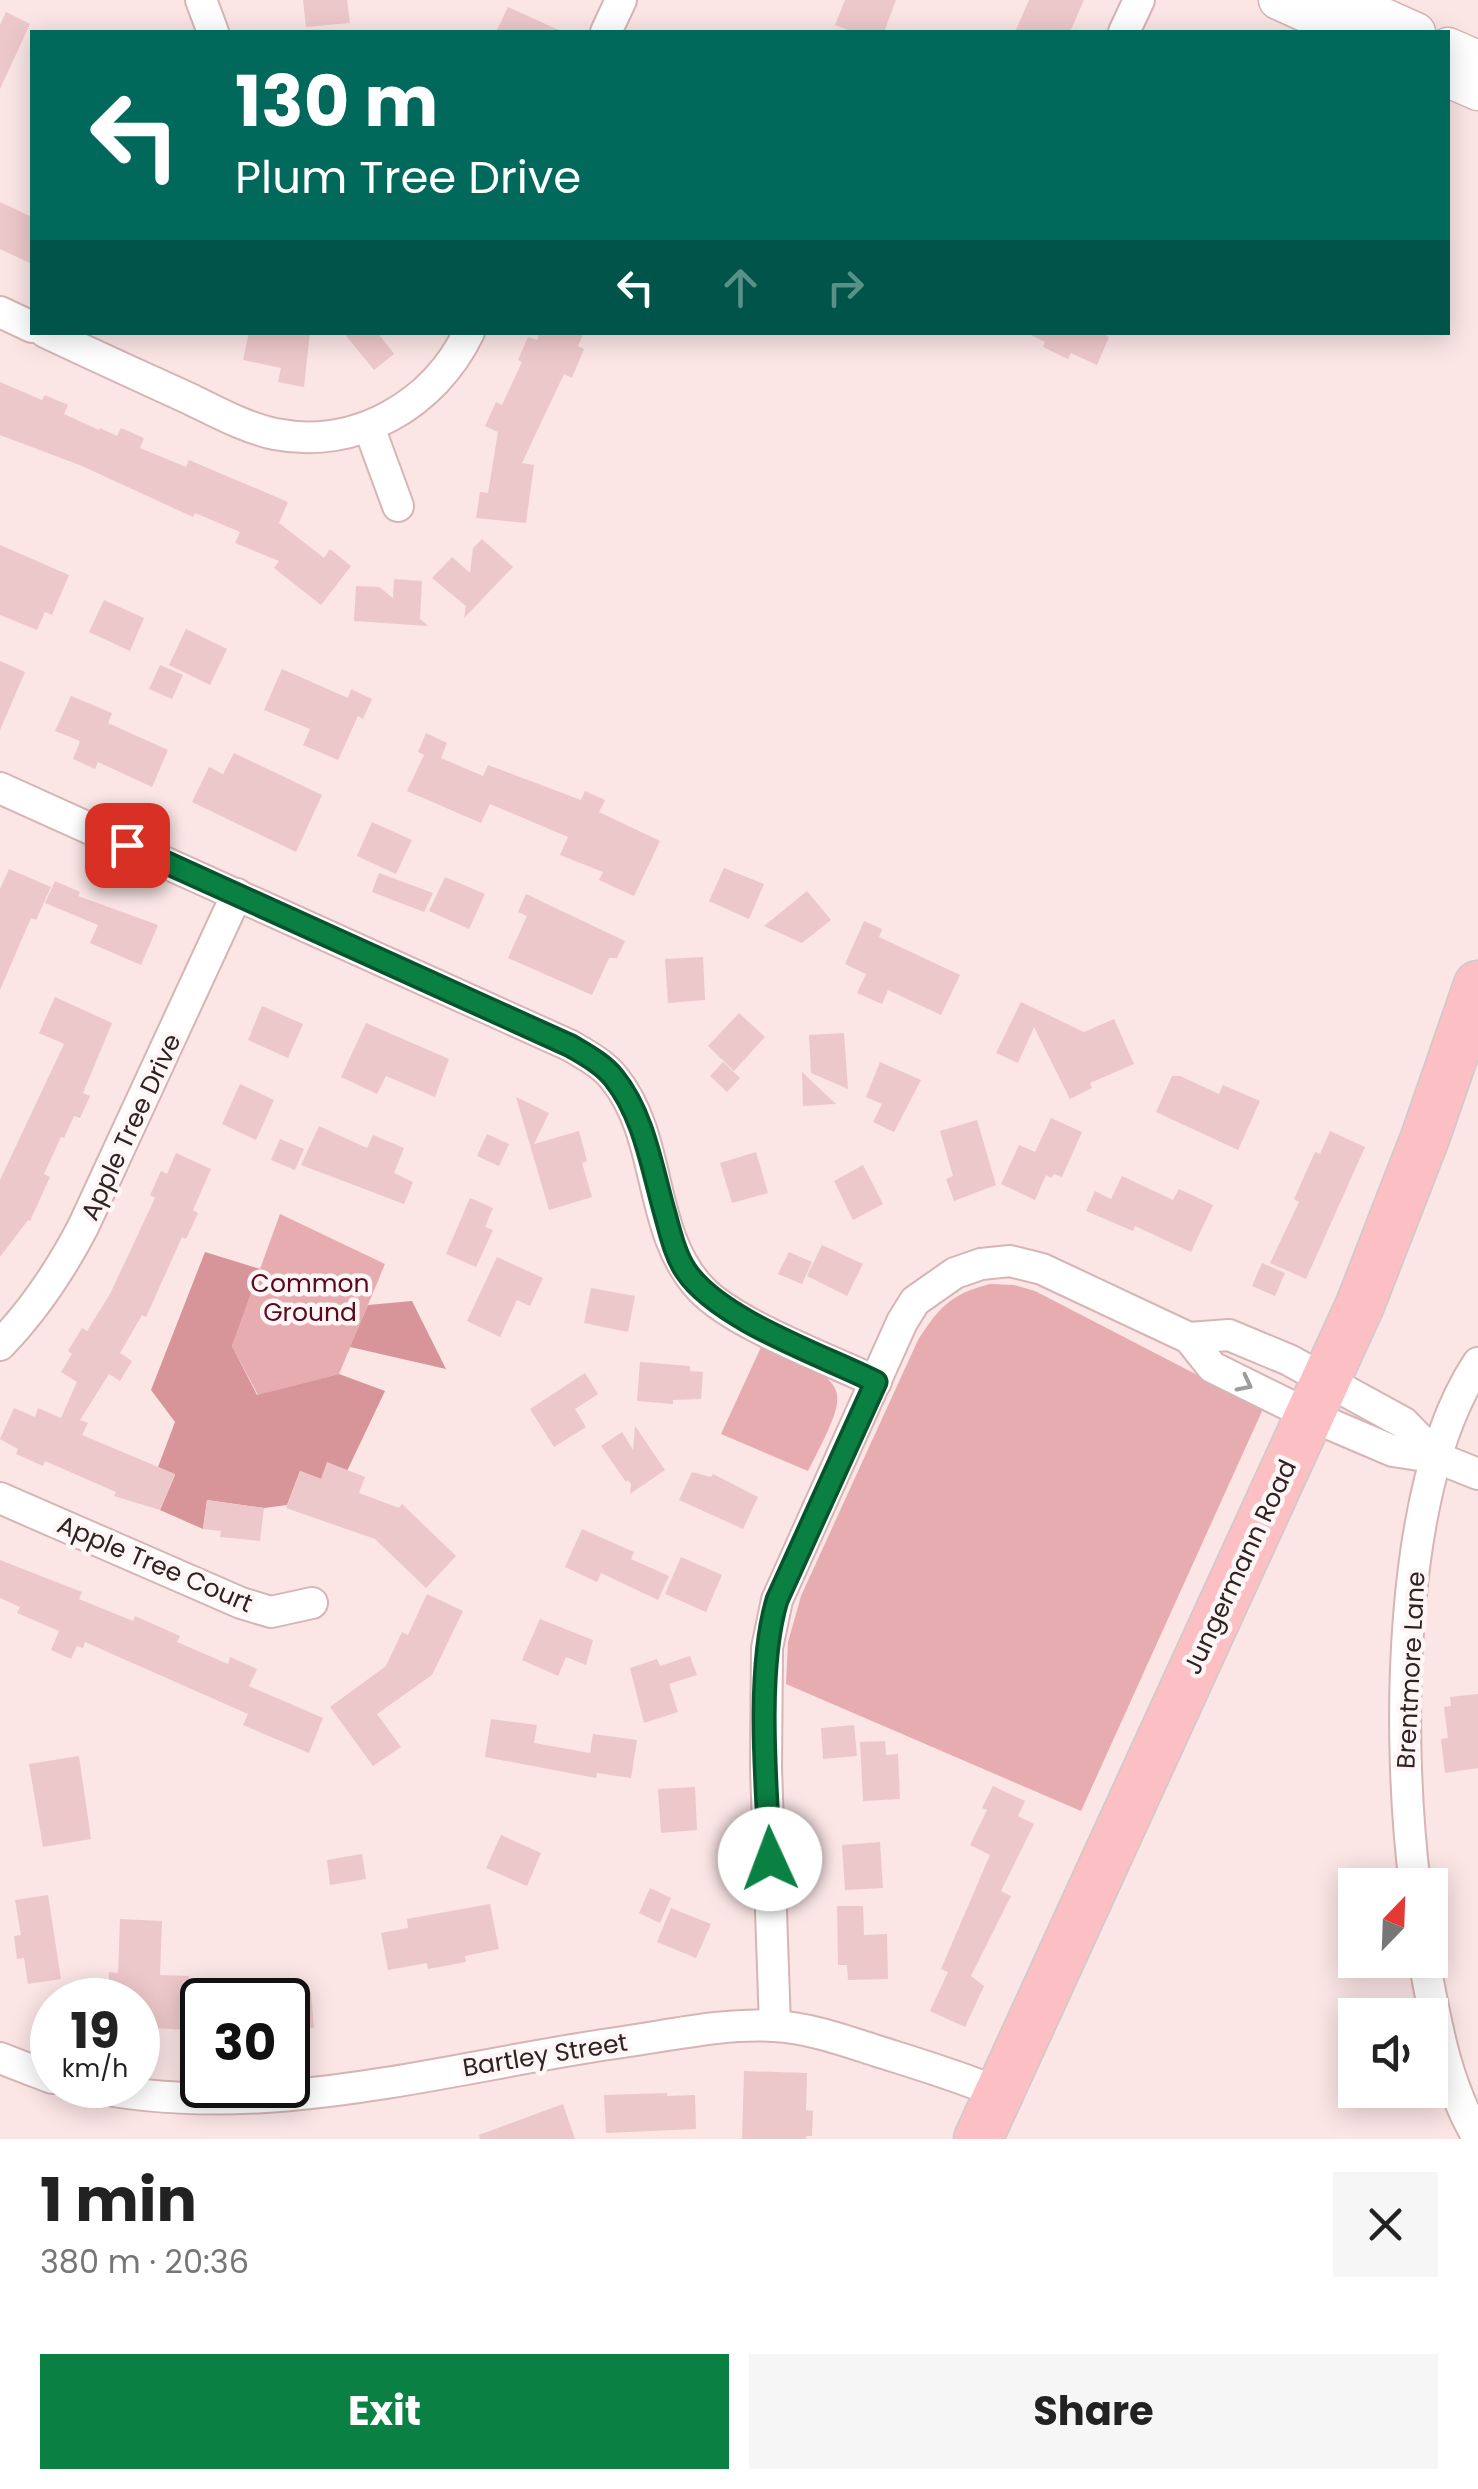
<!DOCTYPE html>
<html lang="en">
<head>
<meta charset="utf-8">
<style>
	body { margin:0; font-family:Poppins,sans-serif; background:#f6f6f6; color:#222; height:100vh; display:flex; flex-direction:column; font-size:38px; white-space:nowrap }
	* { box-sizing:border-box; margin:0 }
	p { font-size:32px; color:#767676 }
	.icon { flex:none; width:55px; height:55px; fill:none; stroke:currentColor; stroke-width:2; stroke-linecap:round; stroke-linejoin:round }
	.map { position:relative; height:2139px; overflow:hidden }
	.sheet { display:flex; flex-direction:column; background:#fff; flex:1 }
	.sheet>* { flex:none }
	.hud { position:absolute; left:30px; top:30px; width:1420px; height:305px; border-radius:0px; box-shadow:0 5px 25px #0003; background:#00695c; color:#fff; overflow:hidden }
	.needle { width:65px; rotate:23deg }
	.buttons { position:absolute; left:1338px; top:1868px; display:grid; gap:20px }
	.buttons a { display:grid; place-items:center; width:110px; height:110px; border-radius:0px; background:#fff; box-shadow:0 5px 25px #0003; font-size:50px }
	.speed { position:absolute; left:30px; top:1978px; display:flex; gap:20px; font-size:50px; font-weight:700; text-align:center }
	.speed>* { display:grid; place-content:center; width:130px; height:130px; border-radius:50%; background:#fff; box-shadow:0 5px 25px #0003; line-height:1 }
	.speed small { font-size:25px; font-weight:400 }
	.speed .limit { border:5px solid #111; border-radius:15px; background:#fff; color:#111 }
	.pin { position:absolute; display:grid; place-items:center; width:85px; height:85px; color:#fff; margin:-42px; border-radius:20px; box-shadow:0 5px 15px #0006 }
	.me { position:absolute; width:110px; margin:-55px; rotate:358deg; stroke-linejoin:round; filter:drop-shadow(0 0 8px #0008) }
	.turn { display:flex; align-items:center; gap:35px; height:210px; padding:0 40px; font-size:45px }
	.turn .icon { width:130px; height:130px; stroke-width:2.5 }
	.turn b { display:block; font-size:70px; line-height:85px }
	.lanes { display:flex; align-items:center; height:95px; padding:0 40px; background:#0003; justify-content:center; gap:50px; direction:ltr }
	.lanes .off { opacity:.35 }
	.round { display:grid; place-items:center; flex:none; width:105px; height:105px; border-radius:0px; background:#f6f6f6 }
	.overview { display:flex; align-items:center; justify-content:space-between; height:170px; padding:0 40px }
	h1 { font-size:60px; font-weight:700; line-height:75px }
	.primary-button { display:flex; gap:20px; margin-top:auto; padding:20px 40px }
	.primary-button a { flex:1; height:115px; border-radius:0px; background:#0b8043; color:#fff; font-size:40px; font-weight:700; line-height:115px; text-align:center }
	.primary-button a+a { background:#f6f6f6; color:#222 }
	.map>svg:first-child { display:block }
	.green { fill:#e6acb0 }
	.forest { fill:#d79599 }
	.building { fill:#edc8ca }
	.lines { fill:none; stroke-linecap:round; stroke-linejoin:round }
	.minor-casing { stroke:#d7b4b5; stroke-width:34 }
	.tertiary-casing { stroke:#d7b4b5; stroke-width:41 }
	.primary-casing { stroke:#cdcaca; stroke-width:51 }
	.minor { stroke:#fff; stroke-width:30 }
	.tertiary { stroke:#fff; stroke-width:38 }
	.primary { stroke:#fcbfc4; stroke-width:48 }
	.oneway { stroke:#a19c9c }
	.route-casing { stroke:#07532c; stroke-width:25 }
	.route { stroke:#0b8043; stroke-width:18 }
	.labels { text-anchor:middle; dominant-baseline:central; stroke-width:9; stroke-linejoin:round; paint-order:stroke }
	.street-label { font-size:25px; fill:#2f2222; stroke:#fef6f6 }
	.park-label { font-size:25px; fill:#5a0a1d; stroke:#fef6f6 }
</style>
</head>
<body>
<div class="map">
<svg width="1478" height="2139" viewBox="0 0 1478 2139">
	<rect width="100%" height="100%" fill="#fbe5e5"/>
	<g class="green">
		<path d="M 280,1214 L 385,1264 L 339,1374 L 258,1395 L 232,1346 Z"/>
		<path d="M 990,1284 L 1014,1285 L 1035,1291 L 1263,1409 L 1081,1811 L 786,1684 L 788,1642 L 801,1596 L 918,1340 C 939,1307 951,1294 990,1284 Z"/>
		<path d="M 762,1345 C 851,1386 854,1381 808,1471 L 721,1434 Z"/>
	</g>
	<g class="forest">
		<path d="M 205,1252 L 260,1269 L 232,1346 L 257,1395 L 339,1374 L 385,1391 L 347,1471 L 328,1463 L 321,1479 L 300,1471 L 287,1505 L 264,1508 L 207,1500 L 203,1529 L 160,1510 L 175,1475 L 158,1467 L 175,1422 L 151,1390 Z"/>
		<path d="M 412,1301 L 446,1369 L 350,1347 L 368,1305 Z"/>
	</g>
	<g class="building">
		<path d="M 303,0 L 347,0 L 350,23 L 306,27 Z"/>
		<path d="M 845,0 L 896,0 L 884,32 L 854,32 L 835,25 Z"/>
		<path d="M 1029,0 L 1084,0 L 1070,32 L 1015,32 Z"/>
		<path d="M 508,7 L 563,32 L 496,32 Z"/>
		<path d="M 6,12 L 30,24 L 0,89 L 0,25 Z"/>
		<path d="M 0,202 L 32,217 L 32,264 L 0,249 Z"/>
		<path d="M 249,332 L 310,332 L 304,387 L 278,382 L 281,368 L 243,360 Z"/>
		<path d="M 343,332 L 377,332 L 394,354 L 374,370 Z"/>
		<path d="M 540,332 L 584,332 L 578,346 L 584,349 L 572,378 L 564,374 L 522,463 L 534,465 L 526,523 L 476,518 L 480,492 L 488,493 L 498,432 L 485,426 L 496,402 L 502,405 L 522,362 L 518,360 L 528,337 L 537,340 Z"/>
		<path d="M 1025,332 L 1098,332 L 1109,337 L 1097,365 L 1071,353 L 1068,359 L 1043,347 L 1045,342 Z"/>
		<path d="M 0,382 L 42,400 L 45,395 L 68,405 L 64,414 L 99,430 L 100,428 L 117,436 L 121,428 L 144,438 L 140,448 L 186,467 L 189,460 L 288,502 L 279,523 L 324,558 L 330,549 L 351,566 L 321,605 L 274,568 L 279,561 L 235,543 L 240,532 L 195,513 L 193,517 L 82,466 L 0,435 Z"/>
		<path d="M 482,539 L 513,567 L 464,618 L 466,606 L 432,578 L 452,557 L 470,573 L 473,548 Z"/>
		<path d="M 0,545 L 69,575 L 52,615 L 45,612 L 37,630 L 0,615 Z"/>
		<path d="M 394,579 L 422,581 L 420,619 L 428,626 L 354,621 L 356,586 L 379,587 L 393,598 Z"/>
		<path d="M 104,600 L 144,618 L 130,651 L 89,632 Z"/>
		<path d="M 186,629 L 227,649 L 210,685 L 169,665 Z"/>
		<path d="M 0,661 L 25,672 L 0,730 Z"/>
		<path d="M 160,665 L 183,675 L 172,699 L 149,689 Z"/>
		<path d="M 282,669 L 348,698 L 351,689 L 372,699 L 363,719 L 358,716 L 338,760 L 303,745 L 310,729 L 264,710 Z"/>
		<path d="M 71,696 L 112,713 L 108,723 L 168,750 L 152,787 L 98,762 L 95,769 L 73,759 L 80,741 L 55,731 Z"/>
		<path d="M 426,733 L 447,743 L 441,758 L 483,776 L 488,765 L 581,800 L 585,791 L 605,800 L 599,812 L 660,841 L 634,896 L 599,880 L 603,872 L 560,855 L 568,837 L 490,804 L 481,823 L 407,791 L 424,755 L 418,752 Z"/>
		<path d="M 234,753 L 322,795 L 296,852 L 192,802 L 209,767 L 223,774 Z"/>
		<path d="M 372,822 L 412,840 L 396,874 L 357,856 Z"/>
		<path d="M 724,868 L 764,884 L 749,919 L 709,901 Z"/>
		<path d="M 9,869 L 51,887 L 36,920 L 31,918 L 0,990 L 0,889 Z"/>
		<path d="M 379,873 L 433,893 L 424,912 L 372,892 Z"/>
		<path d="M 445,877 L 485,894 L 469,929 L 429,911 Z"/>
		<path d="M 55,881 L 80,892 L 78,896 L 158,925 L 141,965 L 90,943 L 98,925 L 45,903 Z"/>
		<path d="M 807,891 L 831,920 L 802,943 L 764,926 Z"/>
		<path d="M 526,894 L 625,941 L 617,958 L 609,958 L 592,995 L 508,958 L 527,916 L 518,912 Z"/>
		<path d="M 864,921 L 882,929 L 879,937 L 960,975 L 941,1015 L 888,990 L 882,1004 L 857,993 L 866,974 L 845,964 Z"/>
		<path d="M 703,957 L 705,1000 L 668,1003 L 665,959 Z"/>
		<path d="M 55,997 L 112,1023 L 83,1093 L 90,1096 L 80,1118 L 74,1116 L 64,1138 L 61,1137 L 44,1174 L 50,1177 L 30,1221 L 28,1220 L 0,1257 L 0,1180 L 64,1044 L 39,1033 Z"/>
		<path d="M 1021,1002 L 1084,1032 L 1114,1019 L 1134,1064 L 1090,1083 L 1092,1088 L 1070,1099 L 1034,1027 L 1018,1063 L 996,1053 Z"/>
		<path d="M 262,1006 L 303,1024 L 288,1058 L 248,1040 Z"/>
		<path d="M 739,1013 L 765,1037 L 734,1071 L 708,1046 Z"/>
		<path d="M 366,1023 L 449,1059 L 435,1097 L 386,1076 L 377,1094 L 341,1077 Z"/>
		<path d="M 844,1033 L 848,1089 L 811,1073 L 809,1035 Z"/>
		<path d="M 723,1062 L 740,1078 L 727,1092 L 710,1076 Z"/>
		<path d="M 880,1062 L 921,1080 L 894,1132 L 873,1122 L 882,1104 L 866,1097 Z"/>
		<path d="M 802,1072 L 836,1104 L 803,1106 Z"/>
		<path d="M 1172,1076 L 1180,1076 L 1219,1094 L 1223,1085 L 1260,1101 L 1238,1150 L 1156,1112 Z"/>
		<path d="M 240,1084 L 274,1100 L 256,1140 L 222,1124 Z"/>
		<path d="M 516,1097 L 549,1113 L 534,1144 L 579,1131 L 587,1161 L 582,1163 L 592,1197 L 549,1210 Z"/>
		<path d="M 1051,1118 L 1082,1132 L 1062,1177 L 1054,1174 L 1051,1178 L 1046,1175 L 1035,1200 L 1001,1184 L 1019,1145 L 1035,1152 Z"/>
		<path d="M 977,1120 L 996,1185 L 954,1201 L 946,1179 L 953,1176 L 940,1131 Z"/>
		<path d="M 319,1126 L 367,1148 L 373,1135 L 404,1148 L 394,1173 L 413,1182 L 404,1204 L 301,1165 Z"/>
		<path d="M 1330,1131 L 1365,1147 L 1306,1279 L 1270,1263 L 1299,1202 L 1294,1199 L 1315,1152 L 1320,1154 Z"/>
		<path d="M 487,1134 L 509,1144 L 499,1166 L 477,1156 Z"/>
		<path d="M 280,1139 L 304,1149 L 295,1170 L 271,1160 Z"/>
		<path d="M 756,1152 L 768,1193 L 732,1203 L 720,1163 Z"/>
		<path d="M 176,1153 L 211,1169 L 193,1210 L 198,1213 L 186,1239 L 182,1237 L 146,1317 L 142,1315 L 120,1353 L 132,1361 L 120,1381 L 109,1374 L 80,1420 L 88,1423 L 82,1435 L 175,1474 L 160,1510 L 114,1496 L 116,1492 L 45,1461 L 43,1466 L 16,1454 L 18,1449 L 0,1439 L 14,1408 L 35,1417 L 38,1408 L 61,1418 L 77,1382 L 61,1372 L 72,1354 L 68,1351 L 82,1328 L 87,1331 L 110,1294 L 155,1198 L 150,1195 L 161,1171 L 167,1174 Z"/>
		<path d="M 863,1165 L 883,1204 L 853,1220 L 834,1181 Z"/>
		<path d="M 1122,1176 L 1173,1200 L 1179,1189 L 1213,1205 L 1191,1252 L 1135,1226 L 1133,1231 L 1086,1211 L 1095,1191 L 1111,1199 Z"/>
		<path d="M 470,1198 L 493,1208 L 485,1227 L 493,1230 L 476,1267 L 446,1254 Z"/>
		<path d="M 822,1245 L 863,1264 L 847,1296 L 807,1276 Z"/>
		<path d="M 789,1252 L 812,1262 L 802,1284 L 778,1274 Z"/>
		<path d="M 497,1257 L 543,1278 L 530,1306 L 517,1300 L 500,1337 L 467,1321 Z"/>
		<path d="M 1262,1263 L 1285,1273 L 1275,1296 L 1252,1286 Z"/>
		<path d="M 591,1288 L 635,1296 L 628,1332 L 584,1323 Z"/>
		<path d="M 640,1362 L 690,1366 L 690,1371 L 703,1372 L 701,1399 L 673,1400 L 673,1404 L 637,1401 Z"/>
		<path d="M 585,1373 L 598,1394 L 575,1409 L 586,1427 L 554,1447 L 530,1409 Z"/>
		<path d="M 635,1426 L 665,1470 L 630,1494 L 631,1484 L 628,1480 L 626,1482 L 601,1446 L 622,1432 L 633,1450 Z"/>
		<path d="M 327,1462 L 365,1477 L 359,1493 L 399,1508 L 402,1504 L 456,1556 L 426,1588 L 375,1539 L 286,1508 L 300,1471 L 321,1479 Z"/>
		<path d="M 692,1472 L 711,1477 L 713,1474 L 758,1497 L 743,1529 L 679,1500 Z"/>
		<path d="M 207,1500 L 264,1508 L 260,1541 L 220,1537 L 221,1531 L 203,1529 Z"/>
		<path d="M 582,1529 L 634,1552 L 631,1559 L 669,1576 L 658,1600 L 601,1573 L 597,1582 L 565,1567 Z"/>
		<path d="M 681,1557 L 722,1575 L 706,1612 L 665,1594 Z"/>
		<path d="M 0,1560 L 82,1592 L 79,1599 L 133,1621 L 135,1616 L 180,1636 L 177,1642 L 228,1664 L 230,1657 L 257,1669 L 249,1686 L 323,1718 L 309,1753 L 243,1725 L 248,1714 L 85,1642 L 83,1648 L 77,1646 L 71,1659 L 51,1650 L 59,1631 L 17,1613 L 20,1607 L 0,1598 Z"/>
		<path d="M 427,1594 L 463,1611 L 432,1675 L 377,1714 L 401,1747 L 373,1766 L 330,1707 L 386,1666 L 402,1632 L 408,1635 Z"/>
		<path d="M 540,1619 L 593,1640 L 586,1665 L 566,1657 L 558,1676 L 522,1660 Z"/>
		<path d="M 690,1656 L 697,1675 L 669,1684 L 678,1712 L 644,1723 L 630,1668 L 657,1659 L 660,1666 Z"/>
		<path d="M 1478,1694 L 1478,1768 L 1445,1773 L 1441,1739 L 1448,1738 L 1444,1707 L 1451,1706 L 1450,1697 Z"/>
		<path d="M 491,1719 L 537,1725 L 534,1743 L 590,1753 L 593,1734 L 637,1740 L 631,1778 L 597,1773 L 596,1778 L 485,1757 Z"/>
		<path d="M 854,1725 L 857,1756 L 823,1759 L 821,1728 Z"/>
		<path d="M 885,1741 L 886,1755 L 898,1754 L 900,1799 L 863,1801 L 860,1742 Z"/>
		<path d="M 79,1756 L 91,1839 L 43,1847 L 29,1764 Z"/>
		<path d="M 993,1786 L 1025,1801 L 1018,1816 L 1034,1824 L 1001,1891 L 1011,1896 L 971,1976 L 984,1986 L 965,2027 L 930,2011 L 948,1972 L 941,1969 L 990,1855 L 970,1845 L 987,1810 L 982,1808 Z"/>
		<path d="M 695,1787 L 697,1830 L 661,1833 L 658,1789 Z"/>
		<path d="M 501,1835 L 541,1853 L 527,1886 L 486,1868 Z"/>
		<path d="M 880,1842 L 883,1888 L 845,1890 L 842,1845 Z"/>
		<path d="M 362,1854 L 366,1879 L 330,1885 L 327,1860 Z"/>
		<path d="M 650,1888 L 671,1898 L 660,1923 L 639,1913 Z"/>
		<path d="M 48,1895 L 61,1979 L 28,1984 L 24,1958 L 17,1959 L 14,1936 L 21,1935 L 15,1900 Z"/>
		<path d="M 490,1904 L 499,1949 L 465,1956 L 466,1962 L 428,1969 L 427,1963 L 388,1970 L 381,1933 L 408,1928 L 407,1919 Z"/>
		<path d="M 837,1906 L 863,1906 L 864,1935 L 887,1934 L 888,1979 L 848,1980 L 847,1965 L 838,1965 Z"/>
		<path d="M 671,1908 L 711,1924 L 696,1958 L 657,1942 Z"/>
		<path d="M 120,1919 L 162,1921 L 160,1975 L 189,1976 L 186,2030 L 138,2027 L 138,2000 L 108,2000 L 109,1972 L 118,1973 Z"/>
		<path d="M 311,1992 L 314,2028 L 288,2030 L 288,1994 Z"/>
		<path d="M 744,2071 L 807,2073 L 806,2110 L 813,2111 L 812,2136 L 806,2136 L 806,2139 L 742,2139 Z"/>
		<path d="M 667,2093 L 667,2096 L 695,2095 L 696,2129 L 606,2133 L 604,2095 Z"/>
		<path d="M 563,2104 L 575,2139 L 480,2139 L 479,2135 Z"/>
	</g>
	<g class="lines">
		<defs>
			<g id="minor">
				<path d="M 201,0 L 213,32"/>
				<path d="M 606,32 L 621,0"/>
				<path d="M 1124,32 L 1139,0"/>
				<path d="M 0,312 L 32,327"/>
				<path d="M 45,332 C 93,355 142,377 190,399 C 217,412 246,428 275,434 C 356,450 434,405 469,332"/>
				<path d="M 369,427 L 398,506"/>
				<path d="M 0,788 L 571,1046 C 586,1055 603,1064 614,1078 C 663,1138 647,1232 701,1289 C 735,1325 829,1359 876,1382"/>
				<path d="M 1189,1338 L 1229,1335 L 1289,1360 L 1404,1423 L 1438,1458"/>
				<path d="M 0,1345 C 35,1309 60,1271 83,1227 L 237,894"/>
				<path d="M 0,1498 L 241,1603 L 271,1612 L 312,1603"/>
				<path d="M 1415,1885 C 1397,1741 1396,1487 1478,1363"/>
				<path d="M 1424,1960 C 1436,2023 1445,2082 1478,2138"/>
				<path d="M 775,2026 L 766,1768 L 767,1648 L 777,1600 L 902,1322 L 915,1301 L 955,1273 L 981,1264 L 1010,1261 L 1042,1269 L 1189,1338 L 1212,1367 L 1311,1416 L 1393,1451 L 1438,1458 L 1478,1474"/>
				<path d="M 0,2058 L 52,2078"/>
				<path d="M 82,2085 C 264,2125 444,2067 623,2042 C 672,2035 724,2023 774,2026 C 810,2028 843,2040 877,2051 C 918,2064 959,2076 999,2093"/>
			</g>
			<g id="tertiary">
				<path d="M 1278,0 L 1349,32"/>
				<path d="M 1344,0 L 1416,32"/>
				<path d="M 1448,47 L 1478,60"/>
				<path d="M 1448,78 L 1478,91"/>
			</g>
			<path id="primary" d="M 978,2139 L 1360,1305 L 1425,1138 L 1478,985"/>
		</defs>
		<use href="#minor" class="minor-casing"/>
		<use href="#tertiary" class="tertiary-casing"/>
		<use href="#primary" class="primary-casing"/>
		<use href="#minor" class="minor"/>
		<use href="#tertiary" class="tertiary"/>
		<use href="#primary" class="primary"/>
	</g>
	<defs><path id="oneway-chevron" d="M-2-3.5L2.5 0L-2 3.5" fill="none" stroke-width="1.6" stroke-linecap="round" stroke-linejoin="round" transform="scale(2.5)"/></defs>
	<use class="oneway" href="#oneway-chevron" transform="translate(1245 1384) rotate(27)"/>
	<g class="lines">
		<defs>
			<path id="route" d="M 127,845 L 571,1046 C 586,1055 603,1064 614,1078 C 644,1115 652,1169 665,1214 C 670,1232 675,1255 686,1271 C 719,1320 822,1355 876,1382 L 777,1600 C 756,1670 766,1784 770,1859"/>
		</defs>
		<use href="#route" class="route-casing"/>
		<use href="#route" class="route"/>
	</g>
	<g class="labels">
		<g class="street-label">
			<text transform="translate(131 1127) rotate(-65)">Apple Tree Drive</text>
			<text transform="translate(155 1564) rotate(23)">Apple Tree Court</text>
			<text transform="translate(1240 1567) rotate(-65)">Jungermann Road</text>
			<text transform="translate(1411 1670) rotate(-87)">Brentmore Lane</text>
			<text transform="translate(545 2055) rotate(-9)">Bartley Street</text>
		</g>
		<g class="park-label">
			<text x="310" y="1283">Common<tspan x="310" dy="29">Ground</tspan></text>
		</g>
	</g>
</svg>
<div class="buttons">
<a><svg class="needle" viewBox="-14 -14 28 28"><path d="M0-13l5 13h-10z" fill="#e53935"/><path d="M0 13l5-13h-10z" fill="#767676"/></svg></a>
<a><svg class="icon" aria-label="sound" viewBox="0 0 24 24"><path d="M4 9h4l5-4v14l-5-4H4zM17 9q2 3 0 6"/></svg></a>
</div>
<div class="speed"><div>19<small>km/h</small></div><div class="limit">30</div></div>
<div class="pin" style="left:127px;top:845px;background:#d93025"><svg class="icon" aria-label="arrive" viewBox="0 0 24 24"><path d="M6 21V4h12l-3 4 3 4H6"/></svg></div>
<svg class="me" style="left:770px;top:1859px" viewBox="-20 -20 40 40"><circle r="19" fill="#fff"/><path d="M0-13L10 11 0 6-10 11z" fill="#0b8043"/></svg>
<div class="hud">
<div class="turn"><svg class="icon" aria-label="left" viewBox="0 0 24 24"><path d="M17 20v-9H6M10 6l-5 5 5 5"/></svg><div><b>130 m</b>Plum Tree Drive</div></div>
<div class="lanes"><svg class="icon" aria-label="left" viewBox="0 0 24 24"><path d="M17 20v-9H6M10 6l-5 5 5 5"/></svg><svg class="icon off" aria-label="ahead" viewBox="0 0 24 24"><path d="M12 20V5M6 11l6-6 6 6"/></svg><svg class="icon off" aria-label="right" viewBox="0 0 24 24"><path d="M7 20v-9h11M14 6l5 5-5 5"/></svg></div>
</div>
</div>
<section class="sheet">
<div class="overview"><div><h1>1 min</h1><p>380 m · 20:36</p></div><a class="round"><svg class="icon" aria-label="close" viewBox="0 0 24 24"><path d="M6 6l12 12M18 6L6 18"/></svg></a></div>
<div class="primary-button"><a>Exit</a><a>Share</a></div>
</section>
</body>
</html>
